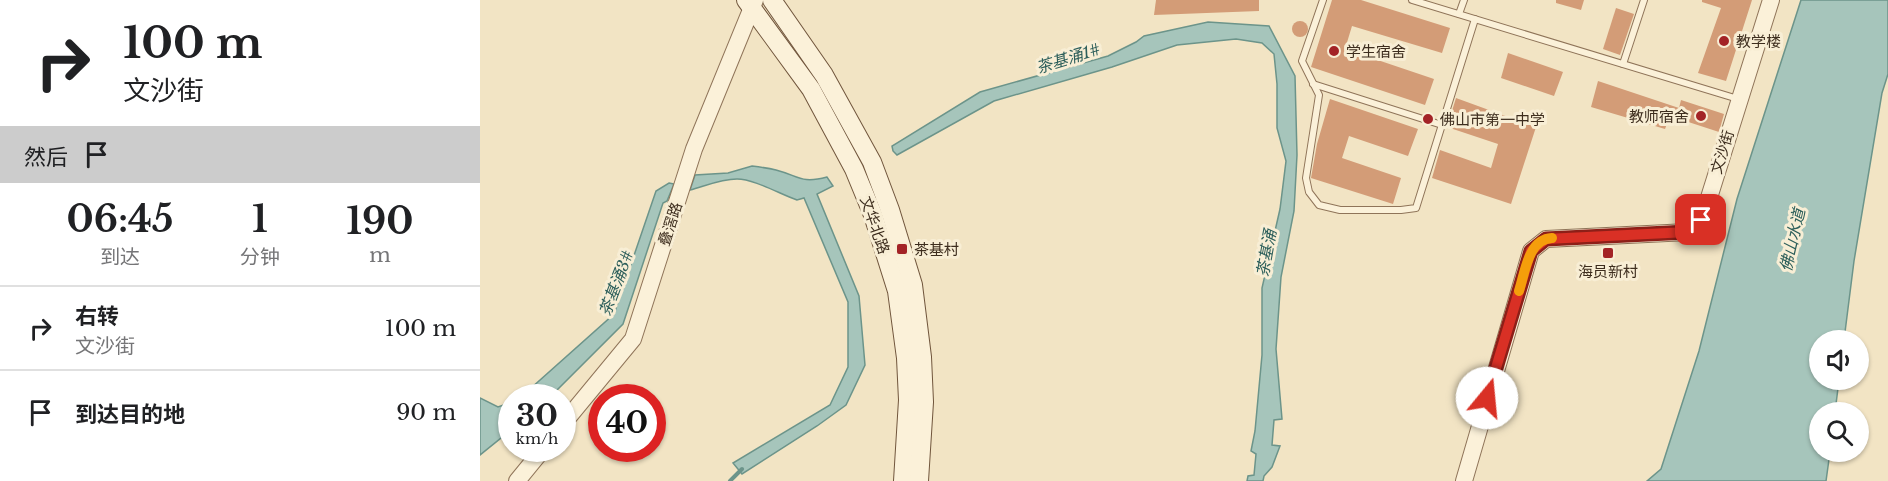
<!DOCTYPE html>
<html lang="zh">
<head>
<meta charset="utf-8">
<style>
	body { margin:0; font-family:"Libre Baskerville","Noto Sans SC",serif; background:#f6f6f6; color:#202124; height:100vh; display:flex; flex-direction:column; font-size:22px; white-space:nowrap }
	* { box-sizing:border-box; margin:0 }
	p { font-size:20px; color:#757577 }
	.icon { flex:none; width:33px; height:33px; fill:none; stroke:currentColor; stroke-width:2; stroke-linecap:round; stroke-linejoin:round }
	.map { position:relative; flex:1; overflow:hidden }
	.sheet { display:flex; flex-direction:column; background:#fff; width:480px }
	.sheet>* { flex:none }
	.top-card { background:#fff; color:#202124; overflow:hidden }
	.buttons { position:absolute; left:1329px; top:330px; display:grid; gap:12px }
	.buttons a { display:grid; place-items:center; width:60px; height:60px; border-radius:50%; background:#fff; box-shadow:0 2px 4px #0004; font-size:30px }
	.speed { position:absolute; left:18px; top:384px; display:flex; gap:12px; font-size:30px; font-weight:700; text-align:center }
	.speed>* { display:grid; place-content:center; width:78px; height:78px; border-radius:50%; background:#fff; box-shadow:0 2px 4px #0004; line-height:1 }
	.speed small { font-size:15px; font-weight:400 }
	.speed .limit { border:9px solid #d22; background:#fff; color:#111 }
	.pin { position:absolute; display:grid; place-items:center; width:51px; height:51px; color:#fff; margin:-26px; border-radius:12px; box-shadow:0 3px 9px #0006 }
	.me { position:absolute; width:66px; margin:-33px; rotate:17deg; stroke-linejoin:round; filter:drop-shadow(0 0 4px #0008) }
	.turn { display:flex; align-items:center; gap:21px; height:126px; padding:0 24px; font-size:27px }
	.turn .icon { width:78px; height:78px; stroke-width:2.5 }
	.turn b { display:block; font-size:42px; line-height:51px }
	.then { display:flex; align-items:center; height:57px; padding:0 24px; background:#0003; gap:12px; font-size:22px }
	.eta { display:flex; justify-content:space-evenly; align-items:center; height:102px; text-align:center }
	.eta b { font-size:36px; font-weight:700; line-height:42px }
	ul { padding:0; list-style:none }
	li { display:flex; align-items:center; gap:18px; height:84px; padding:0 24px; border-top:2px solid #e0e0e0 }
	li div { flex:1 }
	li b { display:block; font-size:22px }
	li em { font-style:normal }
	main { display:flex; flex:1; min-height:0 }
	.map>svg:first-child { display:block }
	.water { fill:#a6c5bb; stroke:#6c948a; stroke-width:1.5 }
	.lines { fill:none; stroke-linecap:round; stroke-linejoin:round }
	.stream { stroke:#6c948a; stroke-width:4 }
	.building { fill:#d39c77 }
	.service-casing { stroke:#8f7459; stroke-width:8 }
	.tertiary-casing { stroke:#8f7459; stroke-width:18 }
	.secondary-casing { stroke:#70553c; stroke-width:20 }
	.service { stroke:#fbf1d9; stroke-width:6 }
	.tertiary { stroke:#fbf1d9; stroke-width:16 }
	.secondary { stroke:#fbf1d9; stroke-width:18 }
	.route-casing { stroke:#8d1f18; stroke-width:15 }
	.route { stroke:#d93025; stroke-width:10 }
	.slow { stroke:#f59e0b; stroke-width:10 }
	.poi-dot { fill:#a32326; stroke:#f8eed5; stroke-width:2 }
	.labels { text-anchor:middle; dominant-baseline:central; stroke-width:6; stroke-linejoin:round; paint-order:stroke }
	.poi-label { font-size:15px; fill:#3d2d1e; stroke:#f8eed5; text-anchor:start }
	.street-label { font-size:15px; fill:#3d2d1e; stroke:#f8eed5 }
	.water-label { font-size:16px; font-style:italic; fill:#2c5e5a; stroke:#f8eed5 }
</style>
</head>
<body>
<main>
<section class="sheet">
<div class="top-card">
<div class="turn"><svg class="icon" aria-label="right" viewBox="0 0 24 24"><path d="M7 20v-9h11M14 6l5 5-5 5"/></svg><div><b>100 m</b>文沙街</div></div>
<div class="then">然后<svg class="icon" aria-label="arrive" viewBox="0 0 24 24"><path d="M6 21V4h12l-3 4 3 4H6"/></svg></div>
</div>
<div class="eta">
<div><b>06:45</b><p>到达</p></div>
<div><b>1</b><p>分钟</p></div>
<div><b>190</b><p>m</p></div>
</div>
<ul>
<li><svg class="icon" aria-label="right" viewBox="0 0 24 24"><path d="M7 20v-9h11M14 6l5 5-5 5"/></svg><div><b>右转</b><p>文沙街</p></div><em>100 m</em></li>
<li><svg class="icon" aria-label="arrive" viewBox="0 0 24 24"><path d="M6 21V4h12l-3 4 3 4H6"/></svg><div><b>到达目的地</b></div><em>90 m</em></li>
</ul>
</section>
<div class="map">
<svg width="1408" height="481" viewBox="0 0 1408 481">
	<rect width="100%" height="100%" fill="#f2e4c4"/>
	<g class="water">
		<path d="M 1321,0 L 1408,0 L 1408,74 L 1402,93 L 1374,261 L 1364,340 L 1340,340 L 1340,380 L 1359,380 L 1355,412 L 1340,412 L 1340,452 L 1350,452 L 1346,481 L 1167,481 L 1181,469 L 1219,351 L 1257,199 Z"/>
		<path d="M 728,22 L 789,26 L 815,76 L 817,155 L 814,211 L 801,277 L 796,349 L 802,419 L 794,420 L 792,445 L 800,446 L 792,467 L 784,476 L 783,481 L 767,481 L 768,476 L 774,475 L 776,454 L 771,451 L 775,431 L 782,355 L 782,288 L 800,209 L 806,161 L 797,128 L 797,84 L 794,54 L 782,43 L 756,39 L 697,45 L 632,67 L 514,101 L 417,155 L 413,151 L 412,146 L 500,92 L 628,56 L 656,42 L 664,36 Z"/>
		<path d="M 272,166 C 280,167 288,168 296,170 C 319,176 321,184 347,177 L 353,186 L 337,194 L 379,296 L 385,365 L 366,405 L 337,426 L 262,474 L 253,463 L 350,405 L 368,367 L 368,302 L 324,198 L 317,200 C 300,194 274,179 257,179 C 241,179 225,186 210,190 L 215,175 L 248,173 Z"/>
		<path d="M 189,183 L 194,184 L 187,201 L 183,203 L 143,324 L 70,397 L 41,397 L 134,314 L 176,191 Z"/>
		<path d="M 0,398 L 18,407 L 32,402 L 31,430 L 0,455 Z"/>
	</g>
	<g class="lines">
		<path class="stream" d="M 250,481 L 262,469"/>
	</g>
	<g class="building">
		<path d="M 676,0 L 779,0 L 779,11 L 674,15 Z"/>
		<path d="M 852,0 L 881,0 L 970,28 L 962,53 L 872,26 L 865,49 L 954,79 L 945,105 L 831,67 Z"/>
		<path d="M 1076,0 L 1104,0 L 1101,10 L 1076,3 Z"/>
		<path d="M 1222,0 L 1272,0 L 1246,81 L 1218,73 L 1241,8 L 1222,2 Z"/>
		<path d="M 1136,8 L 1154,14 L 1140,55 L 1123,49 Z"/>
		<circle cx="820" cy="29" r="8"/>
		<path d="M 1028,53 L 1083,72 L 1074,96 L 1021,78 Z"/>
		<path d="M 1118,81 L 1199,108 L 1201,100 L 1244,114 L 1239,132 L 1190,116 L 1185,129 L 1111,107 Z"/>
		<path d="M 976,98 L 1056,127 L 1031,204 L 952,178 L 960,150 L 1011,168 L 1018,144 L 967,127 Z"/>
		<path d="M 850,99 L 938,129 L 928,156 L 869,136 L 862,158 L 921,178 L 913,204 L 831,178 L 837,144 Z"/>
	</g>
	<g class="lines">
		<defs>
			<g id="service">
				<path d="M 843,0 L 822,61 L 839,95 L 826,178 L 829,192 L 839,205 L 860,210 L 921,210 L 936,208 L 995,19"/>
				<path d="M 932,0 L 1258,99"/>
				<path d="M 979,14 L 984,0"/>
				<path d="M 1143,64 L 1164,0"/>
				<path d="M 833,84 L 962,125"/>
			</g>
			<g id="tertiary">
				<path d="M 82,425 L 153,339 L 214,149 L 275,0"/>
				<path d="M 37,481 L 64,448"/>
				<path d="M 984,481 L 1051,251 L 1066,239 L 1208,232 L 1222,220 L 1291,0"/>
			</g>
			<g id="secondary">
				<path d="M 266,0 L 331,89 L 374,169 L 393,215 L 417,291 L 426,358 L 428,400 L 423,481"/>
				<path d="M 292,0 L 344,75 L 392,162 L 410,210 L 433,285 L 442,357 L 444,402 L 439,481"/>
			</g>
		</defs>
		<use href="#service" class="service-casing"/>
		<use href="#tertiary" class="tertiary-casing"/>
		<use href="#secondary" class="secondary-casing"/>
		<use href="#service" class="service"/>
		<use href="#tertiary" class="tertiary"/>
		<use href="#secondary" class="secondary"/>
	</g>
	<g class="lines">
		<defs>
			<path id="route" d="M 1007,398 L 1051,251 L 1066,239 L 1208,232 L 1221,220"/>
		</defs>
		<use href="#route" class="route-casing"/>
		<use href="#route" class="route"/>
		<path class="slow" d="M 1039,291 C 1045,273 1048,239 1072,238"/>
	</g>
	<g class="poi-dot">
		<circle cx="1244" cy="41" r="6"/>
		<circle cx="854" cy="51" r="6"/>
		<circle cx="1221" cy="116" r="6"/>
		<circle cx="948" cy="119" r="6"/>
		<rect x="416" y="243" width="12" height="12" rx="3"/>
		<rect x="1122" y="247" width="12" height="12" rx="3"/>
	</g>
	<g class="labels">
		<g class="poi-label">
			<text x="1256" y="41">教学楼</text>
			<text x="866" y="51">学生宿舍</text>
			<text x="1209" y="116" text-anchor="end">教师宿舍</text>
			<text x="960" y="119">佛山市第一中学</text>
			<text x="434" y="249">茶基村</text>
			<text x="1128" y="271" text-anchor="middle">海员新村</text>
		</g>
		<g class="street-label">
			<text transform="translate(1242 152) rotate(-73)">文沙街</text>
			<text transform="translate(190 224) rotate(-72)">叠滘路</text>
			<text transform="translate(395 225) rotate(71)">文华北路</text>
		</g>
		<g class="water-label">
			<text transform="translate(588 58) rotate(-17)">茶基涌1#</text>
			<text transform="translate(1312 240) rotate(-77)">佛山水道</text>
			<text transform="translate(786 253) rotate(-80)">茶基涌</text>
			<text transform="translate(136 283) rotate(-69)">茶基涌3#</text>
		</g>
	</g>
</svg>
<div class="buttons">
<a><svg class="icon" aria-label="sound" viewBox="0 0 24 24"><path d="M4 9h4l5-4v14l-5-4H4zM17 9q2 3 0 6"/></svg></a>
<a><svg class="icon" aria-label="search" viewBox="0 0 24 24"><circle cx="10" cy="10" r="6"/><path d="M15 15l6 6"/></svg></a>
</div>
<div class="speed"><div>30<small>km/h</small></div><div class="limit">40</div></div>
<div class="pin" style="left:1221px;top:220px;background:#d93025"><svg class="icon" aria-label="arrive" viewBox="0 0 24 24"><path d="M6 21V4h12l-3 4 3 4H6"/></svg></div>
<svg class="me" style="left:1007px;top:398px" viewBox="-20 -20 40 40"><circle r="19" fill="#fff"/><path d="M0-13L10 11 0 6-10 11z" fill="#d93025"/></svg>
</div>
</main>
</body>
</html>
